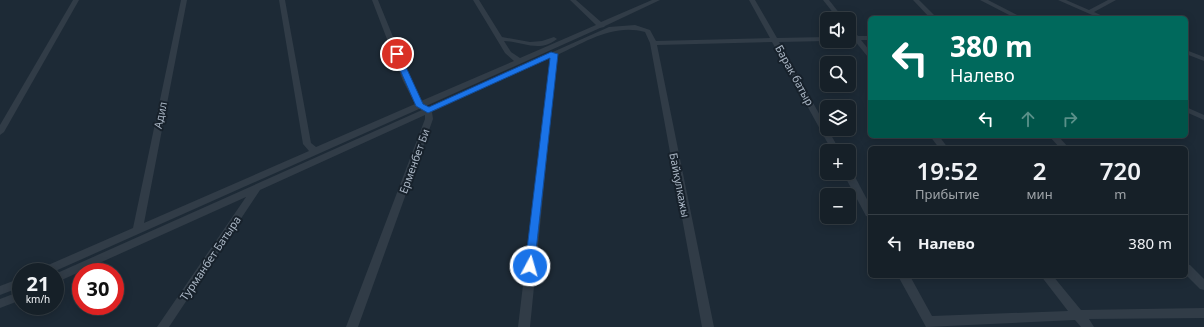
<!DOCTYPE html>
<html lang="ru">
<head>
<meta charset="utf-8">
<style>
	body { margin:0; font-family:"Noto Sans",sans-serif; background:#232d34; color:#f1f3f6; height:100vh; display:flex; flex-direction:column; font-size:15px; white-space:nowrap }
	* { box-sizing:border-box; margin:0 }
	p { font-size:13px; color:#9ea3a8 }
	.icon { flex:none; width:22px; height:22px; fill:none; stroke:currentColor; stroke-width:2; stroke-linecap:round; stroke-linejoin:round }
	.map { position:relative; flex:1; overflow:hidden }
	.sheet { position:absolute; left:868px; top:146px; width:320px; height:132px; display:flex; flex-direction:column; background:#162028; border-radius:6px; box-shadow:0 2px 10px #0003,0 0 0 1px #353e45 }
	.sheet>* { flex:none }
	.guide { position:absolute; left:868px; top:16px; width:320px; height:122px; border-radius:6px; box-shadow:0 2px 10px #0003,0 0 0 1px #353e45; background:#00695c; color:#fff; overflow:hidden }
	.buttons { position:absolute; left:820px; top:12px; display:grid; gap:8px }
	.buttons a { display:grid; place-items:center; width:36px; height:36px; border-radius:6px; background:#162028; box-shadow:0 2px 10px #0003,0 0 0 1px #353e45; font-size:20px }
	.speed { position:absolute; left:12px; top:263px; display:flex; gap:8px; font-size:20px; font-weight:700; text-align:center }
	.speed>* { display:grid; place-content:center; width:52px; height:52px; border-radius:50%; background:#162028; box-shadow:0 2px 10px #0003,0 0 0 1px #353e45; line-height:1 }
	.speed small { font-size:10px; font-weight:400 }
	.speed .limit { border:6px solid #d22; background:#fff; color:#111 }
	.pin { position:absolute; display:grid; place-items:center; width:34px; height:34px; color:#fff; margin:-17px; border:2px solid #fff; border-radius:50%; box-shadow:0 1px 4px #0007 }
	.me { position:absolute; width:44px; margin:-22px; rotate:6deg; stroke-linejoin:round; filter:drop-shadow(0 0 3px #0008) }
	.turn { display:flex; align-items:center; gap:14px; height:84px; padding:0 16px; font-size:18px }
	.turn .icon { width:52px; height:52px; stroke-width:2.5 }
	.turn b { display:block; font-size:28px; line-height:34px }
	.lanes { display:flex; align-items:center; height:38px; padding:0 16px; background:#0003; justify-content:center; gap:20px; direction:ltr }
	.lanes .off { opacity:.35 }
	.eta { display:flex; justify-content:space-evenly; align-items:center; height:68px; text-align:center }
	.eta b { font-size:24px; font-weight:600; line-height:28px }
	ul { padding:0; list-style:none }
	li { display:flex; align-items:center; gap:12px; height:56px; padding:0 16px; border-top:1px solid #353e45 }
	li div { flex:1 }
	li b { display:block; font-size:15px }
	li em { font-style:normal }
	.map>svg:first-child { display:block }
	.lines { fill:none; stroke-linecap:round; stroke-linejoin:round }
	.minor { fill:#313c47; fill-rule:evenodd }
	.route { fill:#1a73e8; stroke:#114b97 }
	.labels { text-anchor:middle; dominant-baseline:central; stroke-width:4; stroke-linejoin:round; paint-order:stroke }
	.street-label { font-size:11px; fill:#aab6c4; stroke:#17212b }
</style>
</head>
<body>
<div class="map">
<svg width="1204" height="327" viewBox="0 0 1204 327">
	<rect width="100%" height="100%" fill="#1d2a36"/>
	<g class="lines">
		<g class="minor">
			<path d="M 73,0 L 79,0 L 4,132 L 0,135 L 0,125 Z"/>
			<path d="M 181,0 L 187,0 L 144,223 L 309,151 L 303,144 L 279,0 L 285,0 L 311,143 L 316,147 L 415,104 L 403,81 L 372,0 L 378,0 L 411,81 L 421,101 L 514,61 L 505,53 L 473,0 L 479,0 L 502,37 L 530,42 L 542,41 L 554,37 L 557,39 C 540,53 523,42 504,41 L 511,52 L 520,58 L 596,25 L 570,0 L 576,0 L 601,22 L 652,0 L 660,0 L 605,26 L 604,27 L 600,28 L 426,106 L 429,107 L 609,27 L 635,25 L 650,30 L 656,41 L 770,38 L 749,0 L 755,0 L 777,38 L 827,37 L 827,41 L 779,42 L 840,151 L 832,151 L 772,42 L 657,45 L 714,327 L 702,327 L 650,43 L 645,32 C 614,23 585,42 557,55 L 530,327 L 518,327 L 550,58 L 432,112 L 433,119 L 358,327 L 346,327 L 425,119 L 425,115 L 260,190 L 169,327 L 157,327 L 246,197 L 55,283 L 55,274 L 422,110 L 419,109 L 53,272 L 38,272 L 39,269 L 133,228 Z"/>
			<path d="M 823,0 L 829,0 L 844,19 L 838,19 Z"/>
			<path d="M 913,0 L 919,0 L 937,18 L 930,18 Z"/>
			<path d="M 980,0 L 988,0 L 1023,18 L 1015,18 Z"/>
			<path d="M 1058,0 L 1066,0 L 1089,10 L 1108,0 L 1116,0 L 1094,12 L 1107,18 L 1099,18 Z"/>
			<path d="M 849,27 L 851,28 L 858,36 L 870,36 L 870,40 L 861,40 L 870,51 L 870,58 L 868,57 L 854,40 L 849,40 L 849,36 L 851,36 L 849,33 Z"/>
			<path d="M 1186,50 L 1204,57 L 1204,61 L 1186,54 Z"/>
			<path d="M 1186,107 L 1204,115 L 1204,120 L 1186,112 Z"/>
			<path d="M 930,136 L 939,136 L 948,148 L 939,148 Z"/>
			<path d="M 1049,136 L 1058,136 L 1069,148 L 1060,148 Z"/>
			<path d="M 849,170 L 853,173 L 870,205 L 870,217 L 866,216 L 865,214 L 843,173 L 849,173 Z"/>
			<path d="M 1186,264 L 1190,265 L 1204,279 L 1204,290 L 1200,289 L 1186,275 Z"/>
			<path d="M 898,276 L 910,276 L 932,316 L 1068,311 L 1041,276 L 1053,276 L 1081,310 L 1204,308 L 1204,318 L 1089,319 L 1094,327 L 1081,327 L 1075,320 L 926,327 Z"/>
			<path d="M 21,278 L 21,287 L 0,295 L 0,286 Z"/>
			<path d="M 21,291 L 21,300 L 0,308 L 0,299 Z"/>
		</g>
	</g>
	<path class="route" d="M 397,52 L 400,54 L 423,104 L 429,107 L 551,52 L 558,54 L 534,269 L 530,270 L 525,266 L 550,58 L 428,113 L 416,106 L 393,54 Z"/>
	<g class="labels">
		<g class="street-label">
			<text transform="translate(795 75) rotate(61)">Барак батыр</text>
			<text transform="translate(160 115) rotate(-78)">Адил</text>
			<text transform="translate(414 161) rotate(-70)">Ерменбет Би</text>
			<text transform="translate(680 185) rotate(79)">Байкулкажы</text>
			<text transform="translate(210 258) rotate(-56)">Турманбет Батыра</text>
		</g>
	</g>
</svg>
<div class="buttons">
<a><svg class="icon" aria-label="sound" viewBox="0 0 24 24"><path d="M4 9h4l5-4v14l-5-4H4zM17 9q2 3 0 6"/></svg></a>
<a><svg class="icon" aria-label="search" viewBox="0 0 24 24"><circle cx="10" cy="10" r="6"/><path d="M15 15l6 6"/></svg></a>
<a><svg class="icon" aria-label="layers" viewBox="0 0 24 24"><path d="M12 4l9 5-9 5-9-5zM3 14l9 5 9-5"/></svg></a>
<a>+</a>
<a>−</a>
</div>
<div class="speed"><div>21<small>km/h</small></div><div class="limit">30</div></div>
<div class="pin" style="left:397px;top:54px;background:#d93025"><svg class="icon" aria-label="arrive" viewBox="0 0 24 24"><path d="M6 21V4h12l-3 4 3 4H6"/></svg></div>
<svg class="me" style="left:530px;top:266px" viewBox="-20 -20 40 40"><circle r="17" fill="#1a73e8" stroke="#fff" stroke-width="3"/><path d="M0-11L8 9 0 5-8 9z" fill="#fff"/></svg>
<div class="guide">
<div class="turn"><svg class="icon" aria-label="left" viewBox="0 0 24 24"><path d="M17 20v-9H6M10 6l-5 5 5 5"/></svg><div><b>380 m</b>Налево</div></div>
<div class="lanes"><svg class="icon" aria-label="left" viewBox="0 0 24 24"><path d="M17 20v-9H6M10 6l-5 5 5 5"/></svg><svg class="icon off" aria-label="ahead" viewBox="0 0 24 24"><path d="M12 20V5M6 11l6-6 6 6"/></svg><svg class="icon off" aria-label="right" viewBox="0 0 24 24"><path d="M7 20v-9h11M14 6l5 5-5 5"/></svg></div>
</div>
<section class="sheet">
<div class="eta">
<div><b>19:52</b><p>Прибытие</p></div>
<div><b>2</b><p>мин</p></div>
<div><b>720</b><p>m</p></div>
</div>
<ul>
<li><svg class="icon" aria-label="left" viewBox="0 0 24 24"><path d="M17 20v-9H6M10 6l-5 5 5 5"/></svg><div><b>Налево</b></div><em>380 m</em></li>
</ul>
</section>
</div>
</body>
</html>
